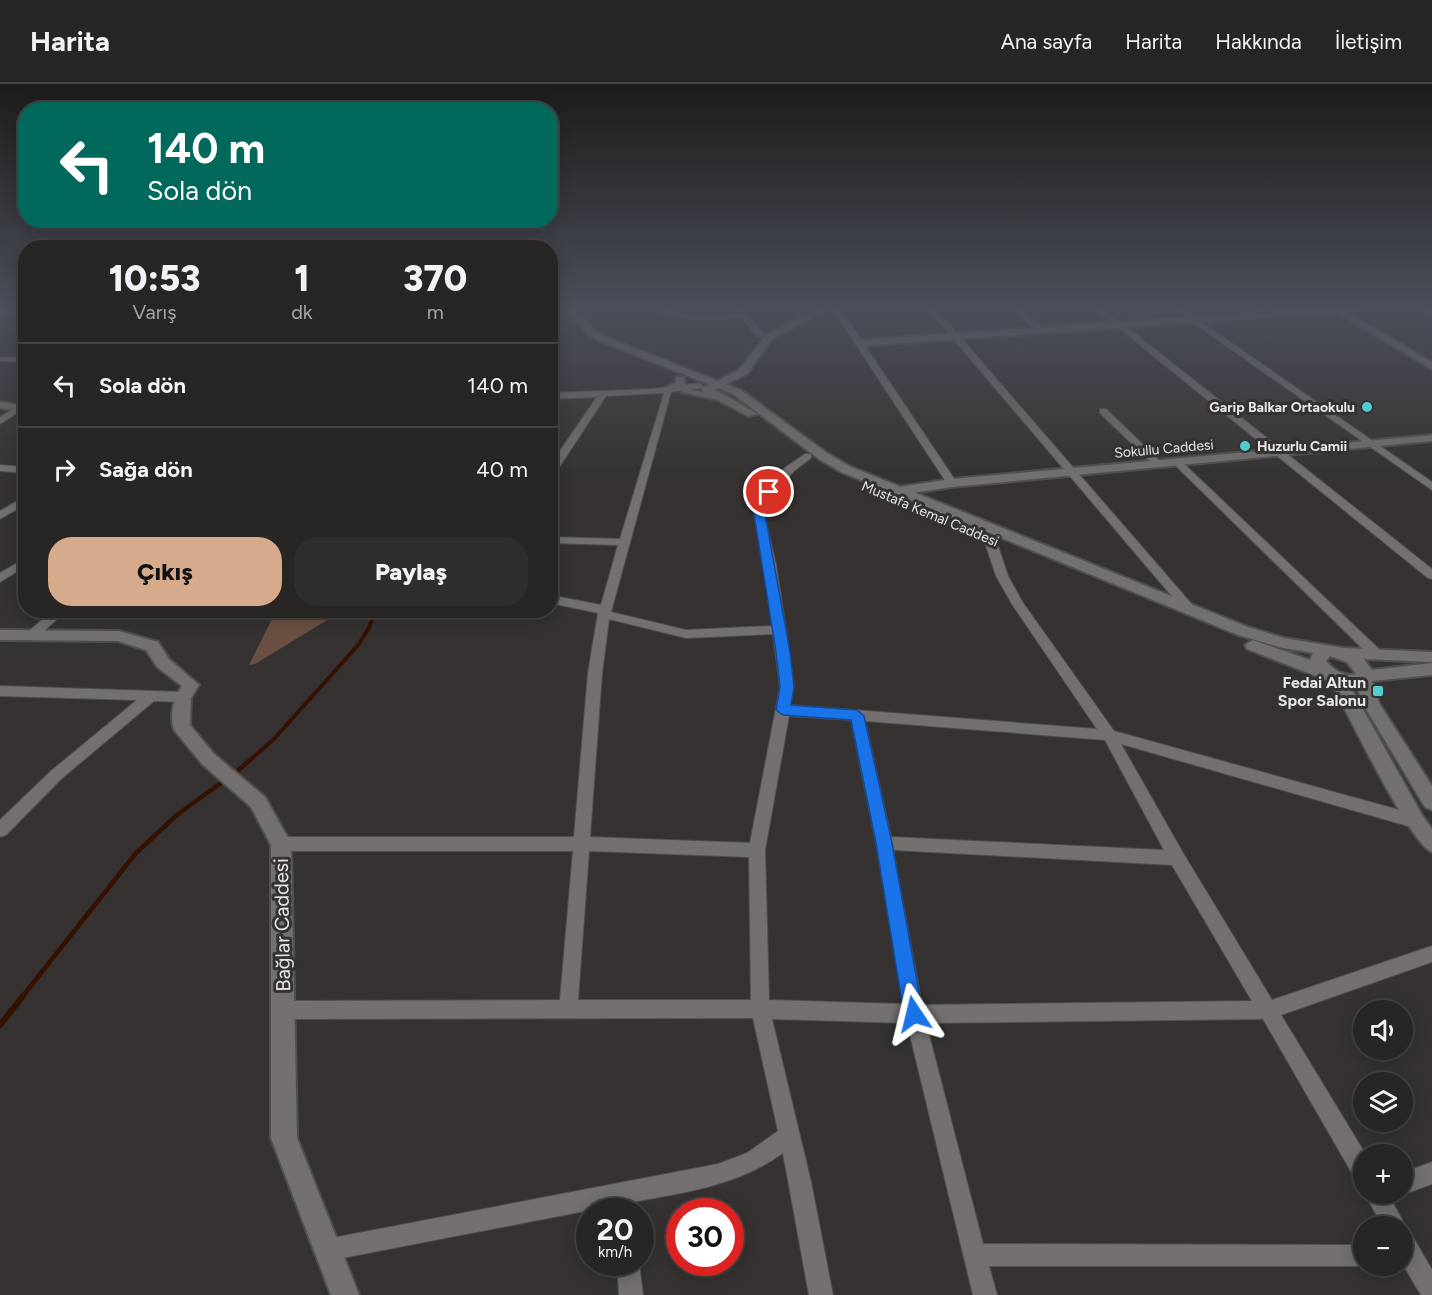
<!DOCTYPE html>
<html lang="tr">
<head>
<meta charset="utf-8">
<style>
	body { margin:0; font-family:Figtree,sans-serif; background:#302e2d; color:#f1f3f6; height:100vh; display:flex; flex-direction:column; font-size:22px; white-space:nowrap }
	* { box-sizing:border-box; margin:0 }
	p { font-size:20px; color:#a5a5a7 }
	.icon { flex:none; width:33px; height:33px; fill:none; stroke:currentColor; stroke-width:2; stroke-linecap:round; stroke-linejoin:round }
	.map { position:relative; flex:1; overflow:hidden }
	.drawer { position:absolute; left:18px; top:156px; width:540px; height:378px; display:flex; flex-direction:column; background:#282625; border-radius:24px; box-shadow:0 3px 15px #0003,0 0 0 2px #444342 }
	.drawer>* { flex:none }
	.hud { position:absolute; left:18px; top:18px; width:540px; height:126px; border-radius:24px; box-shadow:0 3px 15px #0003,0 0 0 2px #444342; background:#00695c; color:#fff; overflow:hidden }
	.fabs { position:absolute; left:1353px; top:916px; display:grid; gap:12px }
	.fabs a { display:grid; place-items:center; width:60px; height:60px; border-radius:50%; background:#282625; box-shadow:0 3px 15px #0003,0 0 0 2px #444342; font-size:30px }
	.speed { position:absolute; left:576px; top:1114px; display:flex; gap:12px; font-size:30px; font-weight:700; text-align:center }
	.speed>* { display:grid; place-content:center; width:78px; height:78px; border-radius:50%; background:#282625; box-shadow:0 3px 15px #0003,0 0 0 2px #444342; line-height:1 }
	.speed small { font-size:15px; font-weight:400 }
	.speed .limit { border:9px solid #d22; background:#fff; color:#111 }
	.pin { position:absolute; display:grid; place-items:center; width:51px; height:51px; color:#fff; margin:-26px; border:3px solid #fff; border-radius:50%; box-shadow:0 2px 6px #0007 }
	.me { position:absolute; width:66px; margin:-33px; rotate:350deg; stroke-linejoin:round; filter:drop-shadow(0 0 4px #0008) }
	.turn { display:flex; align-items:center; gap:21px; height:126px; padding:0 30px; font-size:27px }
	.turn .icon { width:78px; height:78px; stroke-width:2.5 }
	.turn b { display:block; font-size:42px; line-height:51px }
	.eta { display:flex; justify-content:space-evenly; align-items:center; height:102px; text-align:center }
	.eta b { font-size:36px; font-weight:800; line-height:42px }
	.primary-button { display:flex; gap:12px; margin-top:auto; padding:12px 30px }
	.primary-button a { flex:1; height:69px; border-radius:24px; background:#d6ab8b; color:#111; font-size:24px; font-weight:800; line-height:69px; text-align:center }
	.primary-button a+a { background:#302e2d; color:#f1f3f6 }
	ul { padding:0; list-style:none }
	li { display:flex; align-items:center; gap:18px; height:84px; padding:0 30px; border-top:2px solid #444342 }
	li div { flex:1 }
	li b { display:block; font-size:22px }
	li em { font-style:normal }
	header { display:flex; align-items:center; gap:36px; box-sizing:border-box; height:84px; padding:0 30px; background:#282625; border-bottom:2px solid #444342 }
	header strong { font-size:28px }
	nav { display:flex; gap:33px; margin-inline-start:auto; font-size:21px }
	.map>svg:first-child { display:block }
	.green { fill:#695042 }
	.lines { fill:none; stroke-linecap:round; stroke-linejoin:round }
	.stream-far2 { stroke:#351200; stroke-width:4 }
	.stream-far1 { stroke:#351200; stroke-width:4.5 }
	.stream { stroke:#351200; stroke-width:6 }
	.minor-casing { stroke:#514f4e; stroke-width:2 }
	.tertiary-casing { stroke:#514f4e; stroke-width:4 }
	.secondary-casing { stroke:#514f4e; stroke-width:4 }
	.minor { fill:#73706f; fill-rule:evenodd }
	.tertiary { fill:#73706f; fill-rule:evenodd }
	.secondary { fill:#73706f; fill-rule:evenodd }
	.route { fill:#1a73e8; stroke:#114b97; stroke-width:1.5 }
	.poi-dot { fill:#51ccd1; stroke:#353231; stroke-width:2 }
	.labels { text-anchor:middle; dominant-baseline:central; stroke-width:6; stroke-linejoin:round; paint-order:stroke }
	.far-poi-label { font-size:14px; font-weight:bold; fill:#e8e6e5; stroke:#353231; text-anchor:end }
	.far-street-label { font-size:14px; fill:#e8e6e5; stroke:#353231 }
	.poi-label { font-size:16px; font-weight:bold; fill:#e8e6e5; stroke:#353231; text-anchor:end }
	.near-street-label { font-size:20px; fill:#e8e6e5; stroke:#353231 }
</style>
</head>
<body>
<header>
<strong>Harita</strong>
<nav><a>Ana sayfa</a><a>Harita</a><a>Hakkında</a><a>İletişim</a></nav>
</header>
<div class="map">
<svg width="1432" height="1211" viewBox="0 0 1432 1211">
	<rect width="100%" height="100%" fill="#353231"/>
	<path class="green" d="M 276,527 L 276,526 L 342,527 L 255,580 L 249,581 Z"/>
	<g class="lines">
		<path class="stream-far2" d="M 249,677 L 274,655 L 359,560 L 370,542 L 375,526"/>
		<g class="stream-far1">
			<path d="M 234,690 L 250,676"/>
			<path d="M 22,913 L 136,769 L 178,730 L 225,696"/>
		</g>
		<path class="stream" d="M 0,941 L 23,912"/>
		<defs>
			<g id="minor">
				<path d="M 657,224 L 688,230 L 740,230 L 737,226 L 744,224 L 764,251 L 757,253 L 743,234 C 718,235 677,242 657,224 Z"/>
				<path d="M 832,224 L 840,224 L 957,399 L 956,401 L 948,401 Z"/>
				<path d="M 927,224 L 935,224 L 1195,524 L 1197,527 L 1195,530 L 1187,530 Z"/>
				<path d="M 1013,224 L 1021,224 L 1044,245 L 1044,249 L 1038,249 Z"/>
				<path d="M 1094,224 L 1103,224 L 1432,485 L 1432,495 L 1428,494 Z"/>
				<path d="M 1172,224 L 1181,224 L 1432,398 L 1432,406 Z"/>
				<path d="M 1249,224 L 1258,224 L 1267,231 L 1260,233 Z"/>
				<path d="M 1416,224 L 1426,224 L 1432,227 L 1432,232 Z"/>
				<path d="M 0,273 L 26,274 L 26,278 L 0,277 Z"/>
				<path d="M 699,299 L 703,302 L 702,304 L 671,308 L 611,528 L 686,546 L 772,542 L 764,481 L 754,430 L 765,406 L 786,383 L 805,370 L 811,370 L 811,374 L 794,387 L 774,409 L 764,430 L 776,481 L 786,546 L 794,603 L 790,621 L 1097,645 L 1012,520 L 996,492 L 984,456 L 990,453 L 996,456 L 1008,492 L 1023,519 L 1114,647 L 1421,732 L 1423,737 L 1421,742 L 1415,744 L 1121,660 L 1183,769 L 1272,916 L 1432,862 L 1432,878 L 1281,931 L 1366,1071 L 1364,1071 L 1364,1098 L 1356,1096 L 1263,935 L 926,939 L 983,1160 L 1364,1161 L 1364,1182 L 1367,1182 L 989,1182 L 997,1211 L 973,1211 L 907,939 L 772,935 L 811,1098 L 833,1211 L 809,1211 L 783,1069 C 737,1102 687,1108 633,1118 L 634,1128 L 612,1128 L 611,1122 L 327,1177 L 319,1174 L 316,1166 L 319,1158 L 327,1155 L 718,1080 L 747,1069 L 778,1047 L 753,934 L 283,935 L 276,933 L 274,926 L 276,919 L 283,917 L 560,916 L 573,767 L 281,767 L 275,765 L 273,760 L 275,755 L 281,753 L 574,753 L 588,589 L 598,529 L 550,519 L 550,511 L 601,521 L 618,461 L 550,459 L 550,453 L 620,455 L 664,309 L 606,312 L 554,391 L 550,392 L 550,381 L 597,313 L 550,315 L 550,309 L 653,305 ZM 609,535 L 686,554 L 773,550 L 780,603 L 750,759 L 590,753 L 602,589 ZM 789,632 L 851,636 L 876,759 L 903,920 L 769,916 L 765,766 ZM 865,637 L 1105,656 L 1164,766 L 891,753 ZM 893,766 L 1172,781 L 1252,917 L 922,921 ZM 589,767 L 749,773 L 751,916 L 578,916 Z"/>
				<path d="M 18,322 L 25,324 L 0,340 L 0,333 Z"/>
				<path d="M 1100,325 L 1106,325 L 1161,378 L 1161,382 L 1155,382 L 1100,329 Z"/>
				<path d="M 1179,377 L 1182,378 L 1382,568 L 1383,571 L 1382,574 L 1372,574 L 1176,382 L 1176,378 Z"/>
				<path d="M 0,381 L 26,383 L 26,389 L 0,387 Z"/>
				<path d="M 26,412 L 26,420 L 0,435 L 0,427 Z"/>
				<path d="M 26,474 L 26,482 L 0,498 L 0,489 Z"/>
				<path d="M 53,526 L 67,526 L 34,556 L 26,556 L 24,553 L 26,550 Z"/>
				<path d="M 0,602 L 183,608 L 190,613 L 183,618 L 154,617 L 61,695 L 6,751 L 0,753 L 0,736 L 51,687 L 137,616 L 0,612 Z"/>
				<path d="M 1432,1078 L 1432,1100 L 1402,1111 L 1400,1110 L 1402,1110 L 1402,1089 Z"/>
				<path d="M 1365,1110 L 1388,1110 L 1406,1143 L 1405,1146 L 1410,1148 L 1432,1186 L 1432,1211 L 1421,1211 L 1402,1179 L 1402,1143 L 1383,1143 Z"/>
				<path d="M 617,1179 L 639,1179 L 643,1211 L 619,1211 Z"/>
			</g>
			<g id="tertiary">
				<path d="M 819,224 L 830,224 L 772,255 L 747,290 L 710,308 L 702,308 L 702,304 L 739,286 L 766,251 Z"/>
				<path d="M 1322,224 L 1365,224 L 1361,227 L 860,262 L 855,259 L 860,256 Z"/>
				<path d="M 0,318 L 26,322 L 26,328 L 0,324 Z"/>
				<path d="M 1432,351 L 1432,357 L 952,403 L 899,411 L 893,407 L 899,403 L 952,395 Z"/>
				<path d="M 0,546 L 119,547 L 158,558 L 169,575 L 199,601 L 191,614 L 190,641 L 214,670 L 265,713 L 288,754 L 291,760 L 297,1054 L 359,1211 L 331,1211 L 271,1054 L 271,761 L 251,723 L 202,680 L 175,647 C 168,634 174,613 182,602 L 157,583 L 146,566 L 118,557 L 0,556 Z"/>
			</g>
			<g id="secondary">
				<path d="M 6,224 L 16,224 L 0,234 L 0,227 Z"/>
				<path d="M 567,224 L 576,224 L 593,245 L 606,253 L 741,306 L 827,369 L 849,382 L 1248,543 L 1284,554 L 1344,564 L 1432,568 L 1432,578 L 1364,575 L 1372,586 L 1432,579 L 1432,591 L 1372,597 L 1379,619 L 1432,702 L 1432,726 L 1425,723 L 1363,620 L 1357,602 L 1350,602 L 1422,731 L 1432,745 L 1432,768 C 1410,760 1346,626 1331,598 L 1247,565 L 1245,561 L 1253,556 L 1310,576 L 1313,569 L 1283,564 L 1238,551 L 841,388 L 819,375 L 733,310 L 600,257 L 587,249 ZM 1330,572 L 1347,578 L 1356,590 C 1344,593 1334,586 1326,577 Z"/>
				<path d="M 1329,224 L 1339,224 L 1432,278 L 1432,285 Z"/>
				<path d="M 676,293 L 684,293 L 685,303 L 664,308 L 664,304 L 676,299 Z"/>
				<path d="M 702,303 L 710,303 L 758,330 L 748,332 L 718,316 L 681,308 L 686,305 L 703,308 Z"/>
			</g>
		</defs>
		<use href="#minor" class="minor-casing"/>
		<use href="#tertiary" class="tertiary-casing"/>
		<use href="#secondary" class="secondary-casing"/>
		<use href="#minor" class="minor"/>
		<use href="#tertiary" class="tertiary"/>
		<use href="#secondary" class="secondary"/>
	</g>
	<linearGradient id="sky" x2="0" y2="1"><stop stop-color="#1d1c1b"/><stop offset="0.57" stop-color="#4b4f5a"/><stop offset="1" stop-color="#4b4f5a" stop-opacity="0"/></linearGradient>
	<rect width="1432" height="394" fill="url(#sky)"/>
	<path class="route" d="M 765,405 L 774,408 L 765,430 L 790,568 L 794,603 L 791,621 L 857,626 L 864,632 L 892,759 L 923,930 L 920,937 L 914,939 L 907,937 L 904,930 L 876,759 L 851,636 L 783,631 L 776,626 L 780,603 L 776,568 L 754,430 Z"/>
	<g class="poi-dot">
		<circle cx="1367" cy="323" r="6"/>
		<circle cx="1245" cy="362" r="6"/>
		<rect x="1372" y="601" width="12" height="12" rx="3"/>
	</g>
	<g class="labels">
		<g class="far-poi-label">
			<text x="1355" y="323">Garip Balkar Ortaokulu</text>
			<text x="1257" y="362" text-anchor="start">Huzurlu Camii</text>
		</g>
		<g class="far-street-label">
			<text transform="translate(1164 365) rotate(-5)">Sokullu Caddesi</text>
			<text transform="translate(930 430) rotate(23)">Mustafa Kemal Caddesi</text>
		</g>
		<g class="poi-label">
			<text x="1366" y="598">Fedai Altun<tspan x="1366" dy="18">Spor Salonu</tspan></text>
		</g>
		<g class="near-street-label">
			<text transform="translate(282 841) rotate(-91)">Bağlar Caddesi</text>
		</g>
	</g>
</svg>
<div class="fabs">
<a><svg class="icon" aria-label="sound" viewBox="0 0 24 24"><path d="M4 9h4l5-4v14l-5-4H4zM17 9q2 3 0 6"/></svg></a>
<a><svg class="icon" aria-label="layers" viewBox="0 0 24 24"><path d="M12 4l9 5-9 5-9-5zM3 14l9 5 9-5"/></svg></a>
<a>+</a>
<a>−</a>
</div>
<div class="speed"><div>20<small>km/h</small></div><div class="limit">30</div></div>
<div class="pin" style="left:769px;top:408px;background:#d93025"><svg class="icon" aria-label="arrive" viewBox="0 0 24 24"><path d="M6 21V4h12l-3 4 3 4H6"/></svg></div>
<svg class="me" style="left:914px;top:930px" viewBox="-20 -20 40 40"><path d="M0-17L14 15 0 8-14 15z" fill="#1a73e8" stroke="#fff" stroke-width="4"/></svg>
<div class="hud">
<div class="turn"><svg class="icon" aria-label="left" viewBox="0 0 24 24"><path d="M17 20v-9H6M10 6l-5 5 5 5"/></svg><div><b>140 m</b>Sola dön</div></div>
</div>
<section class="drawer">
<div class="eta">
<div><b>10:53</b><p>Varış</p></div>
<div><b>1</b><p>dk</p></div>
<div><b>370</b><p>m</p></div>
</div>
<ul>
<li><svg class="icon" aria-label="left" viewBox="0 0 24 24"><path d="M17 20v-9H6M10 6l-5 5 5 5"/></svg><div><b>Sola dön</b></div><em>140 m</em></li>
<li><svg class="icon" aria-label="right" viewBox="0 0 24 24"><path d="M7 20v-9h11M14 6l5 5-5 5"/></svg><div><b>Sağa dön</b></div><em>40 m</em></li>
</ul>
<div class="primary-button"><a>Çıkış</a><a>Paylaş</a></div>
</section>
</div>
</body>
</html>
